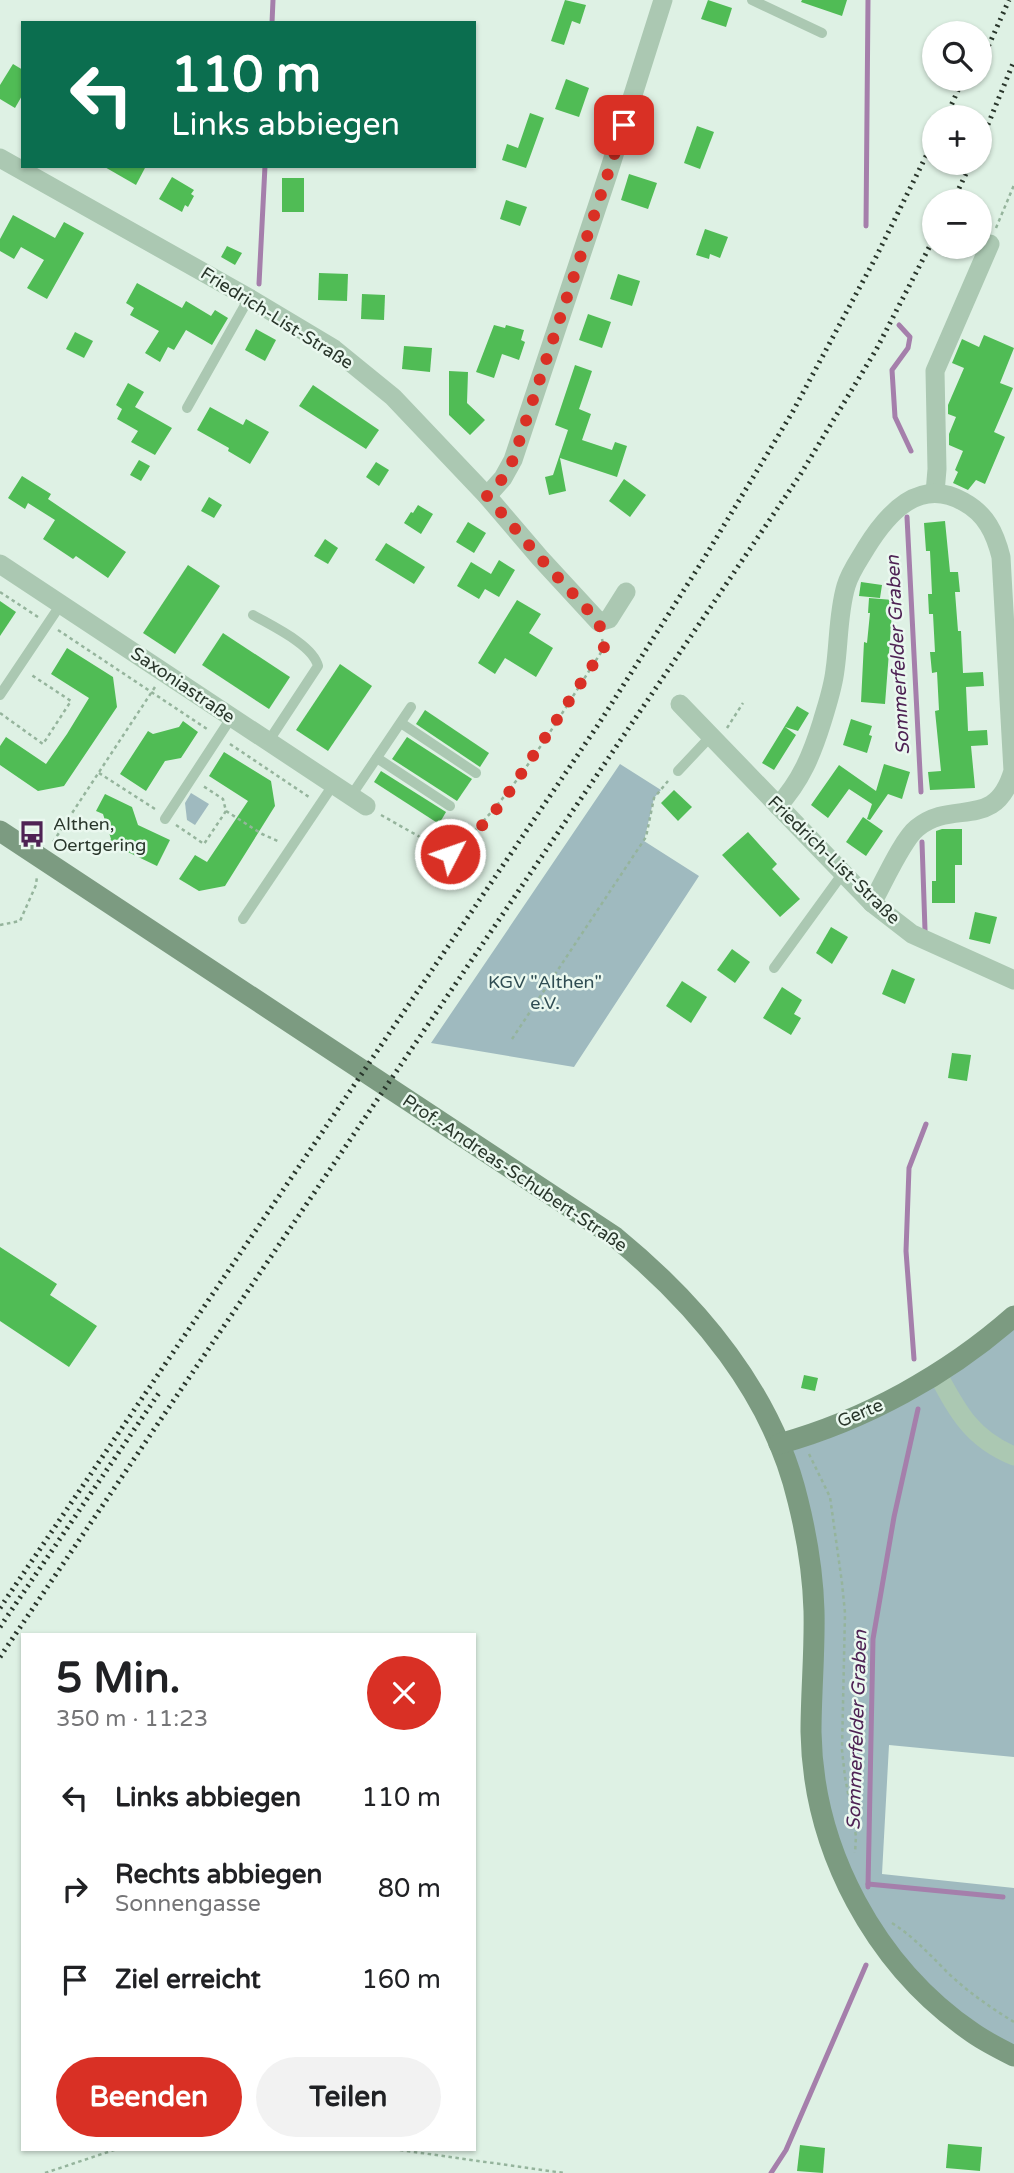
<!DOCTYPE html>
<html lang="de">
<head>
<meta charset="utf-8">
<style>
	body { margin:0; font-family:"Varela Round",sans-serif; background:#f2f2f2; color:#202124; height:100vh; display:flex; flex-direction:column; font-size:26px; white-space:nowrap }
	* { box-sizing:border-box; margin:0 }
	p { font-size:23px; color:#757577 }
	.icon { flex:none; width:38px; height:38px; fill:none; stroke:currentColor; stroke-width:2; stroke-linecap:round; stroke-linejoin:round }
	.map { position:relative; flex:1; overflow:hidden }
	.panel { position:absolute; left:21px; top:1633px; width:455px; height:518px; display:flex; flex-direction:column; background:#fff; border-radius:0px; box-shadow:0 2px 5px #0004 }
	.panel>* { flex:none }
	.guide { position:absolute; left:21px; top:21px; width:455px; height:147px; border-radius:0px; box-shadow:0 2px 5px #0004; background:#0b6e4f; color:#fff; overflow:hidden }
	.fabs { position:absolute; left:922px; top:21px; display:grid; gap:14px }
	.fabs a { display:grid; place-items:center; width:70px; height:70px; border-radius:50%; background:#fff; box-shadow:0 2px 5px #0004; font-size:35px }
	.pin { position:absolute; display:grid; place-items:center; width:60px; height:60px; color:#fff; margin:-30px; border-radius:14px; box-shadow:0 4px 10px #0006 }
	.me { position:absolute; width:77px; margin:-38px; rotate:49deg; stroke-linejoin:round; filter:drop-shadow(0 0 5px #0008) }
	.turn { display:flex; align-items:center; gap:24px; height:147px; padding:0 35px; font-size:32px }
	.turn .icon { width:91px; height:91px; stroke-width:2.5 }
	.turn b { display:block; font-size:49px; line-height:60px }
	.round { display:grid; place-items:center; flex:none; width:74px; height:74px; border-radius:37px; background:#f2f2f2 }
	.headline { display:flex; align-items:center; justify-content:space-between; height:119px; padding:0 35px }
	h1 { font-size:42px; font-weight:800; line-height:52px }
	.primary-button { display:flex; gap:14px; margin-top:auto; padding:14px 35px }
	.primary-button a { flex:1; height:80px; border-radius:42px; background:#d93025; color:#fff; font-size:28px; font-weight:800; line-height:80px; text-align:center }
	.primary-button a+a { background:#f2f2f2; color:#202124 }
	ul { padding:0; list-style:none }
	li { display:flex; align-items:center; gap:21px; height:91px; padding:0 35px }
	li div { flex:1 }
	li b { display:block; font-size:26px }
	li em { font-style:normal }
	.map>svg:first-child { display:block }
	.green { fill:#9fbabf }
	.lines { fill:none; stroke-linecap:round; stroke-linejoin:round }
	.stream { stroke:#a57fab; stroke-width:5 }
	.building { fill:#50bc55 }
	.path { stroke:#95b49c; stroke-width:2.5; stroke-dasharray:3.5 3.5; stroke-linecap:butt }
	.lane { stroke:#abc8b2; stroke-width:10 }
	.street { stroke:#abc8b2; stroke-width:19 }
	.secondary { stroke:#7c9b81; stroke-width:21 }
	.rail { stroke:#29362b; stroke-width:5; stroke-dasharray:2 5; stroke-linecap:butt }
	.route { stroke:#d93025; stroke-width:12; stroke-dasharray:0 21.6 }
	.labels { text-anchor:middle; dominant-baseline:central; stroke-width:5; stroke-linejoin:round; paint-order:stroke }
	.street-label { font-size:18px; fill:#29362b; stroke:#eaf8ef }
	.poi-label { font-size:18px; fill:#29362b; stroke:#eaf8ef; text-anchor:start }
	.park-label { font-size:18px; fill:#2f4c52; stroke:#eaf8ef }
	.water-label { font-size:19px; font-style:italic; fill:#4e2254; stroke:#eaf8ef }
</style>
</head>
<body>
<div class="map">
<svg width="1014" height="2173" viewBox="0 0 1014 2173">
	<rect width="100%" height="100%" fill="#def1e4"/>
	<g class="green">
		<path d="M 620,764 L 661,790 L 654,798 L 644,841 L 699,876 L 574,1067 L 431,1043 Z"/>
		<path d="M 191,793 L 209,804 L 195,825 L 187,820 L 185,803 Z"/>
		<path d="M 1014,1316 L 1014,1757 L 889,1745 L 882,1874 L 1014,1888 L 1014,2056 L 908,1977 L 825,1829 L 814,1608 L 779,1444 L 848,1419 Z"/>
	</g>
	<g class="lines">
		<g class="stream">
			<path d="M 272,23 L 273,0"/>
			<path d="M 866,226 L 868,0"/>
			<path d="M 259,284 L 265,166"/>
			<path d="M 899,325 L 910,337 L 908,348 L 892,370 L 895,417 L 911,451"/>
			<path d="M 907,517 L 921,792"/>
			<path d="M 922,842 L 925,930"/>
			<path d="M 914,1359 L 906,1251 L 909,1168 L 926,1124"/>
			<path d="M 868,1884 L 1003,1897"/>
			<path d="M 868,1887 L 873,1639 L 894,1517 L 918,1409"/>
			<path d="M 771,2173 L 786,2150 L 866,1965"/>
		</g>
	</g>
	<g class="building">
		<path d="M 565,0 L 586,5 L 580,24 L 572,21 L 564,45 L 551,41 Z"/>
		<path d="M 708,0 L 732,8 L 726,27 L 701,19 Z"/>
		<path d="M 802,0 L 847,0 L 842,16 L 801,2 Z"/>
		<path d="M 13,64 L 23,70 L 23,94 L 15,108 L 0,99 L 0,85 Z"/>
		<path d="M 566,79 L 589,88 L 579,117 L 555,109 Z"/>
		<path d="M 530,113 L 544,118 L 526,168 L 502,160 L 507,144 L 518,148 Z"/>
		<path d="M 697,126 L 714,132 L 700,169 L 684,163 Z"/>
		<path d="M 103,166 L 146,166 L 136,185 Z"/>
		<path d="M 629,174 L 657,183 L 648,209 L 621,200 Z"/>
		<path d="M 172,177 L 194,190 L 191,194 L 194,196 L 188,207 L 185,205 L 182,212 L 159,199 Z"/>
		<rect x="282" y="178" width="22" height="34"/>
		<path d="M 506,200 L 527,207 L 520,226 L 500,219 Z"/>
		<path d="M 13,215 L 55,238 L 64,222 L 84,233 L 47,299 L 27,288 L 44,260 L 21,247 L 14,259 L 0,251 L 0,239 Z"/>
		<path d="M 705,229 L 728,237 L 720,258 L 710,254 L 709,259 L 696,255 Z"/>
		<path d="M 227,246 L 242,253 L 235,265 L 221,257 Z"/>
		<path d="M 319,273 L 348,274 L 347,301 L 318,300 Z"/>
		<path d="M 618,274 L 640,281 L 632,306 L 610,299 Z"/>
		<path d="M 137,283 L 182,308 L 186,301 L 211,316 L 215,310 L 228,318 L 212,345 L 186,330 L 174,350 L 168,347 L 160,362 L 145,353 L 159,331 L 130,315 L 134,308 L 126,303 Z"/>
		<path d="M 362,294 L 385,295 L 384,320 L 361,319 Z"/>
		<path d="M 588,314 L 611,322 L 602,348 L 579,340 Z"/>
		<path d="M 494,325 L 505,328 L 506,325 L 524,330 L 521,340 L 525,342 L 519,360 L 502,354 L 494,378 L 476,372 Z"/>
		<path d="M 256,329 L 276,340 L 265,361 L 245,350 Z"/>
		<path d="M 75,332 L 93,341 L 84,358 L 66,349 Z"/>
		<path d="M 984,335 L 1014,348 L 1000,383 L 1013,388 L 994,432 L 1005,437 L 985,484 L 976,480 L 968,490 L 953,483 L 958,472 L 955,470 L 963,451 L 949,445 L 949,434 L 956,417 L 948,414 L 948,405 L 964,368 L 952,363 L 962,339 L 979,347 Z"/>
		<path d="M 404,346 L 432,348 L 430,372 L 402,369 Z"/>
		<path d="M 575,365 L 592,371 L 579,409 L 591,414 L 582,440 L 612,450 L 615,442 L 627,446 L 617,477 L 560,458 L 566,491 L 549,495 L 545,477 L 553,475 L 568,430 L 555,425 Z"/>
		<path d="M 449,371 L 468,372 L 467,403 L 485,420 L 470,435 L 449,415 Z"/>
		<path d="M 128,383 L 144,392 L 135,407 L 172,428 L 155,455 L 131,442 L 138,431 L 117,419 L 122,409 L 116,405 Z"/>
		<path d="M 313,385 L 379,430 L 366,449 L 299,406 Z"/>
		<path d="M 210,407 L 243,425 L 246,419 L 269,432 L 250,464 L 228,451 L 229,448 L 197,430 Z"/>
		<path d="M 139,460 L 150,466 L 141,481 L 130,475 Z"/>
		<path d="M 376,462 L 389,470 L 379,486 L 366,477 Z"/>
		<path d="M 22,476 L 51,494 L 48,499 L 126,552 L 108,578 L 76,556 L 73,559 L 43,539 L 55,520 L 28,503 L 25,509 L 8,498 Z"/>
		<path d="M 624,479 L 646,495 L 630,517 L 609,501 Z"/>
		<path d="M 209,497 L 222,505 L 214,518 L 201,511 Z"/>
		<path d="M 418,505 L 433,514 L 421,534 L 404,523 L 411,512 L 413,513 Z"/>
		<path d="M 945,521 L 950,572 L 958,572 L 960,592 L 955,592 L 958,631 L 961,631 L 963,673 L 983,672 L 984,686 L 966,687 L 968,731 L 987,730 L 988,745 L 971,746 L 975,788 L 930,790 L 928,772 L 941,771 L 935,711 L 939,710 L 937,672 L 932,673 L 930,652 L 935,652 L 933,614 L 929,614 L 928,594 L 932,594 L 930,551 L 926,551 L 924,523 Z"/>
		<path d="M 468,522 L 486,533 L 474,553 L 456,542 Z"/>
		<path d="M 325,539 L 338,548 L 328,564 L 314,556 Z"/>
		<path d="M 386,543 L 425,567 L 414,584 L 375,560 Z"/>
		<path d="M 499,560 L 515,570 L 499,597 L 485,589 L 479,599 L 457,586 L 471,562 L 491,574 Z"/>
		<path d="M 188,565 L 220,586 L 175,654 L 143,633 Z"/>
		<path d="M 861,582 L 882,585 L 880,598 L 859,596 Z"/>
		<path d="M 869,598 L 893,600 L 885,704 L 861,702 L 864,642 L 867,643 L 870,613 L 868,613 Z"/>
		<path d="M 517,600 L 541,614 L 529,633 L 553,648 L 536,677 L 505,658 L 495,674 L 478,663 Z"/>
		<path d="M 0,601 L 16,612 L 0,636 Z"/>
		<path d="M 223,633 L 290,677 L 269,709 L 202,665 Z"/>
		<path d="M 67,648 L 113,677 L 117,707 L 64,786 L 38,791 L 0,765 L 0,746 L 6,737 L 46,764 L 67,734 L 89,698 L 51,674 Z"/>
		<path d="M 340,664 L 372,686 L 328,751 L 296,730 Z"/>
		<path d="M 797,706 L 809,713 L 798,731 L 785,727 L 796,735 L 774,770 L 762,763 Z"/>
		<path d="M 425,710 L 489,753 L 480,767 L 416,724 Z"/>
		<path d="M 851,719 L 872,726 L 869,735 L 872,736 L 867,753 L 843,745 Z"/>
		<path d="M 183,721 L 198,732 L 181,758 L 165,761 L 146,791 L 120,774 L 148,731 L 153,734 L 179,727 Z"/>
		<path d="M 407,737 L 472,779 L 457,801 L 392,759 Z"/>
		<path d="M 224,752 L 271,781 L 275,806 L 225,886 L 199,891 L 179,879 L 195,855 L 207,862 L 248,801 L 209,776 Z"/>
		<path d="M 884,764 L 910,772 L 902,799 L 888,794 L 870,820 L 867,819 L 872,804 L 849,789 L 828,818 L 811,805 L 839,765 L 876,791 Z"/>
		<path d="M 381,771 L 446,812 L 439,824 L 374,782 Z"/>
		<path d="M 674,790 L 692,807 L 678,821 L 661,803 Z"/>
		<path d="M 105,794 L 132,807 L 138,825 L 170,840 L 157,866 L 109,843 L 111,839 L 103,814 L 96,811 Z"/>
		<path d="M 863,817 L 883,831 L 866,856 L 846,842 Z"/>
		<path d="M 942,829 L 962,829 L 962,865 L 955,865 L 955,903 L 932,903 L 932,881 L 936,881 L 936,831 Z"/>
		<path d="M 748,832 L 777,864 L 772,869 L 800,899 L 780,917 L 722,855 Z"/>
		<path d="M 975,912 L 997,917 L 990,944 L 969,939 Z"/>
		<path d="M 831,927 L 848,937 L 832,964 L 816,953 Z"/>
		<path d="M 732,949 L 750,962 L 735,983 L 717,970 Z"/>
		<path d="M 892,969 L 915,979 L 905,1004 L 882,994 Z"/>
		<path d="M 682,981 L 707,997 L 691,1023 L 666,1006 Z"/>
		<path d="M 782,987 L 802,1000 L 794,1014 L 801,1018 L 791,1035 L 763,1018 Z"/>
		<path d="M 952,1053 L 971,1055 L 967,1081 L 948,1078 Z"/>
		<path d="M 0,1247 L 57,1284 L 50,1295 L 97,1326 L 69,1367 L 0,1321 Z"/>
		<path d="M 804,1375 L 818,1378 L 815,1391 L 801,1388 Z"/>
		<path d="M 948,2144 L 982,2147 L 980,2171 L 946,2168 Z"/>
		<path d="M 800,2145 L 825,2148 L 823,2173 L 797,2171 Z"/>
	</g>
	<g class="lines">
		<g class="path">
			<path d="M 996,228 L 1014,185"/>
			<path d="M 0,592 L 38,617"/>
			<path d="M 58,630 L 207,729"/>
			<path d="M 0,713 L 43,744 L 71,701 L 30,674"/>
			<path d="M 727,728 L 743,703"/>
			<path d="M 230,744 L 309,797"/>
			<path d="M 99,773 L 155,809"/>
			<path d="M 226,811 L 262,834 L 280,842"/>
			<path d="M 381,815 L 450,854 C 515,797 557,719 604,648 L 602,639"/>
			<path d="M 176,825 L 204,844 L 226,811 L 223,799 L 203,786"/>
			<path d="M 53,842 L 155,687"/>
			<path d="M 0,925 L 20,921 L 36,885 L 37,876"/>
			<path d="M 512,1039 L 646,837 L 654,798 L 668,781"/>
			<path d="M 809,1454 L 830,1497 L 842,1583 L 845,1613 L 842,1750 L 845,1777 L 856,1836 L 855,1853"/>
			<path d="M 892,1923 C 914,1937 930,1955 948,1973 C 968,1992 991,2008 1014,2022"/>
			<path d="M 393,2149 L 564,2173"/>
			<path d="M 45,2173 L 117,2149"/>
		</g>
		<g class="lane">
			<path d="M 752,0 L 822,33"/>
			<path d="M 187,408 L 249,298"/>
			<path d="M 253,615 C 272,626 313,645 318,666 L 268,742"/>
			<path d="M 0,695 L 61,604"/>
			<path d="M 401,723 L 476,773"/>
			<path d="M 377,758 L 450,806"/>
			<path d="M 678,771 L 711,736"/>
			<path d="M 351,796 L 411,707"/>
			<path d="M 165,819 L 231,718"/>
			<path d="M 243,919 L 333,785"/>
			<path d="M 774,968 L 843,873"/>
		</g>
		<g class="street">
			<path d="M 0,158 L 249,298 L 334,349 L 393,397 L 487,496 L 540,558 L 599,622 L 609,619 L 626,592"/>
			<path d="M 935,493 L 937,469 L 935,371 L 990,244"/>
			<path d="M 487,496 L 503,478 L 513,460 L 608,174 L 663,0"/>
			<path d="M 0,564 L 366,806"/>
			<path d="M 680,704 L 872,903 L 912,934 L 1014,980"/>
			<path d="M 778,806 C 801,781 812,754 822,722 C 827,705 833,688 835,670 C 839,643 838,613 846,586 C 850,572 859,560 866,548 C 887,514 919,476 964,502 C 986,514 995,533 1001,557 L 1013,771 C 995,832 954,798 917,828 C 902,840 883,884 872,903"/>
			<path d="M 938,1375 C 958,1412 972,1439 1014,1456"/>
		</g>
		<g class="secondary">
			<path d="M 0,831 L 615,1237 C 698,1305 773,1394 798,1501 C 807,1537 813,1575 814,1611 C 815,1651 811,1692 811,1732 C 813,1850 875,1966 973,2033 C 986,2042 1000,2049 1014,2056"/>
			<path d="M 779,1444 C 865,1420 947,1375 1014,1316"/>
		</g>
		<g class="rail">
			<path d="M 980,65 L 1009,0"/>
			<path d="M 946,117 L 963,79"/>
			<path d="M 980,144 L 1014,61"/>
			<path d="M 953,201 L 971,163"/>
			<path d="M 0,1608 L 598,725 L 703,560 L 792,413 L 876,257 L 934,140"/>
			<path d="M 0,1627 L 159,1393"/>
			<path d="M 0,1657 L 800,475 L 876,350 L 934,238"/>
		</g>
	</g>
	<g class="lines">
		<path class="route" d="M 450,854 L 478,830 L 502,803 L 604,648 L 599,622 L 540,558 L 487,496 L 503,478 L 513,460 L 624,125"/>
	</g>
	<defs>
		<symbol id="bus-bare" viewBox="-9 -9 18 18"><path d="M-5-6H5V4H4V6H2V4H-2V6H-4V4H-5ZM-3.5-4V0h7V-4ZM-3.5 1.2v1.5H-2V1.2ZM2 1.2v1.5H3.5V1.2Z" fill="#4e2254" stroke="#eaf8ef" stroke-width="2.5" paint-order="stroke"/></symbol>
	</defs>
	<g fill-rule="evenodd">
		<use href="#bus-bare" x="13" y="815" width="38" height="38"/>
	</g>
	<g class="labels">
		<g class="street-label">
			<text transform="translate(277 318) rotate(32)">Friedrich-List-Straße</text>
			<text transform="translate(183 685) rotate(34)">Saxoniastraße</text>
			<text transform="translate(834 860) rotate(44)">Friedrich-List-Straße</text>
			<text transform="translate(515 1173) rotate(34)">Prof.-Andreas-Schubert-Straße</text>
			<text transform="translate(860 1413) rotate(-23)">Gerte</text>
		</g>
		<g class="poi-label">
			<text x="53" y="824">Althen,<tspan x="53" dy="21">Oertgering</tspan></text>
		</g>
		<g class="park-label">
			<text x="545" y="982">KGV "Althen"<tspan x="545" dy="21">e.V.</tspan></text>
		</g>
		<g class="water-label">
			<text transform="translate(898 655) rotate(-93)">Sommerfelder Graben</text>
			<text transform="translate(857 1730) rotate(-88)">Sommerfelder Graben</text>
		</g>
	</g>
</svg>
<div class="fabs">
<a><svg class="icon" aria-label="search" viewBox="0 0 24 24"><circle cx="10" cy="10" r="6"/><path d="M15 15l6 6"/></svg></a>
<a>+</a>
<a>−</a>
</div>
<div class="pin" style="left:624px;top:125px;background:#d93025"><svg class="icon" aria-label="arrive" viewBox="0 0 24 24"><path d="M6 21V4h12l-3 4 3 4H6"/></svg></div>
<svg class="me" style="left:450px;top:854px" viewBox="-20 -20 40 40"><circle r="17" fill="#d93025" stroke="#fff" stroke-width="3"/><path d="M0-11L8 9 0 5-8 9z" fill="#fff"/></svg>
<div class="guide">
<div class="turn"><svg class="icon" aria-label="left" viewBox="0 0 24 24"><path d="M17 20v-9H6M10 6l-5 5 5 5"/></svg><div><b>110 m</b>Links abbiegen</div></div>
</div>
<section class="panel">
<div class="headline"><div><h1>5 Min.</h1><p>350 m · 11:23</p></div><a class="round" style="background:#d93025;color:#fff"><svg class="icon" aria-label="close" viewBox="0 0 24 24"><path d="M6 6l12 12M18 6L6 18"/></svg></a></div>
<ul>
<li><svg class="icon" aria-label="left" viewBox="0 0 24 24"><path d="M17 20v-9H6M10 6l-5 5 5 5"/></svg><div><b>Links abbiegen</b></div><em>110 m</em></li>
<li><svg class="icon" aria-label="right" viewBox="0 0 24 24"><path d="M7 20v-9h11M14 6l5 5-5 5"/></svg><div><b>Rechts abbiegen</b><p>Sonnengasse</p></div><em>80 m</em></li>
<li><svg class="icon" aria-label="arrive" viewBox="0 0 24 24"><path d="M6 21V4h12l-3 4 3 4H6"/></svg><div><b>Ziel erreicht</b></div><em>160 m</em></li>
</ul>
<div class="primary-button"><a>Beenden</a><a>Teilen</a></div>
</section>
</div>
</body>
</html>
